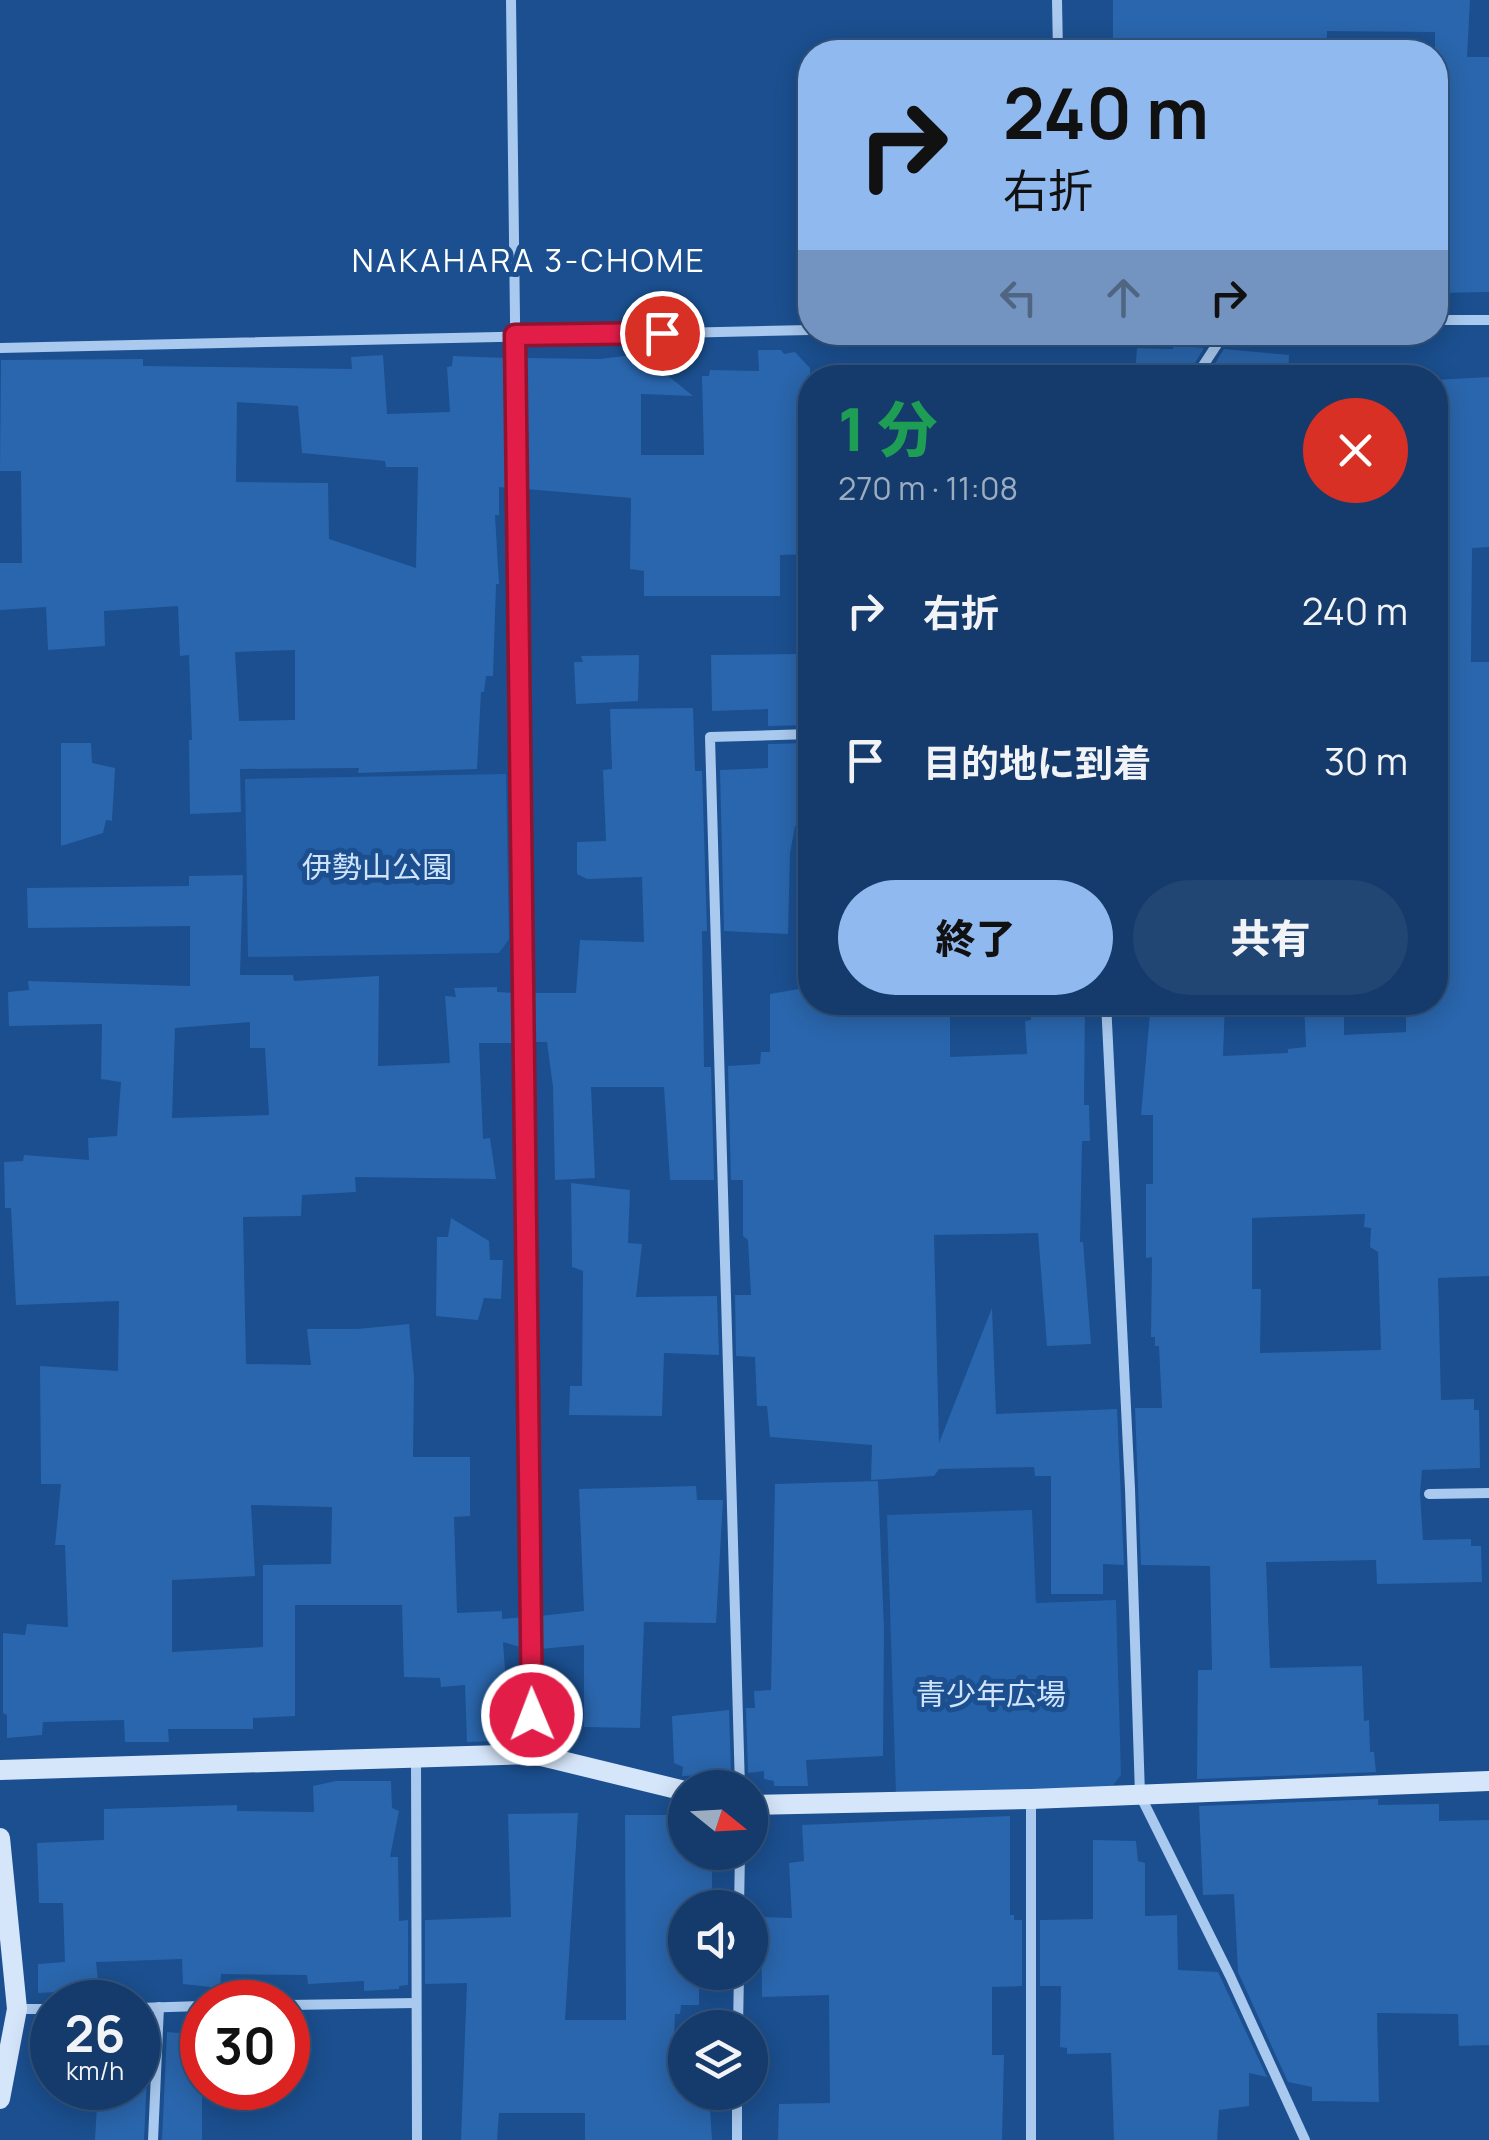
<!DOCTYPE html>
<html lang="ja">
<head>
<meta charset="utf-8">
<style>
	body { margin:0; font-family:Manrope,"Noto Sans JP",sans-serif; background:#214673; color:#f1f3f6; height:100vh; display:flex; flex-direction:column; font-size:38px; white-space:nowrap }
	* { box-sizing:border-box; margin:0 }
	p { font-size:32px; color:#9dadc1 }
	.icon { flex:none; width:55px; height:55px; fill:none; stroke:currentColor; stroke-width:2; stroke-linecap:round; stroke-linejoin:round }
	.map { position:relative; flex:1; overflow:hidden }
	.side { position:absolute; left:798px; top:365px; width:650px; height:650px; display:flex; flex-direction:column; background:#143b6b; border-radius:40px; box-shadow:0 5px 25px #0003,0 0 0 2px #33557e }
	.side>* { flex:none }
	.hud { position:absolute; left:798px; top:40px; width:650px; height:305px; border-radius:40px; box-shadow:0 5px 25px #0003,0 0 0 2px #33557e; background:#90b9f0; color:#111; overflow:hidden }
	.needle { width:65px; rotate:108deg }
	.controls { position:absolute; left:668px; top:1770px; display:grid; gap:20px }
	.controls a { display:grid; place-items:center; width:100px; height:100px; border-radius:50%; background:#143b6b; box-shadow:0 5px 25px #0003,0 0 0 2px #33557e; font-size:50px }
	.speed { position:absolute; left:30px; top:1980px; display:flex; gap:20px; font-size:50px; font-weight:700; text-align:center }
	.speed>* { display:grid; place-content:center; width:130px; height:130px; border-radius:50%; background:#143b6b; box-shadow:0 5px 25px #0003,0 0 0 2px #33557e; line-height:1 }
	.speed small { font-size:25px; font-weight:400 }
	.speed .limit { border:15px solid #d22; background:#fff; color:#111 }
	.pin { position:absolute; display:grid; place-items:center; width:85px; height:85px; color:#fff; margin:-42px; border:5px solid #fff; border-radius:50%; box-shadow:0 2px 10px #0007 }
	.me { position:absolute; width:110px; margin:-55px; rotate:359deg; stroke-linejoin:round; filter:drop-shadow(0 0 8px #0008) }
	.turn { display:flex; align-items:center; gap:35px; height:210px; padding:0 40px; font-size:45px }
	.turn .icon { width:130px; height:130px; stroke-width:2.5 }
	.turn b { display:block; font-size:70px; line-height:85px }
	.lanes { display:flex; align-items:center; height:95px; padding:0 40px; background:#0003; justify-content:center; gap:50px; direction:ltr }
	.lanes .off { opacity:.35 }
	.round { display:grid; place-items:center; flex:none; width:105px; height:105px; border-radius:52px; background:#214673 }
	.head { display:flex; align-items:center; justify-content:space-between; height:170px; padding:0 40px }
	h1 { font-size:60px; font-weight:800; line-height:75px; color:#1e9e55 }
	.primary-button { display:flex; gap:20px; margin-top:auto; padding:20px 40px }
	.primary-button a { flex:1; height:115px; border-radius:60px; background:#90b9f0; color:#111; font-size:40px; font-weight:800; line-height:115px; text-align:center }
	.primary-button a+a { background:#214673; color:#f1f3f6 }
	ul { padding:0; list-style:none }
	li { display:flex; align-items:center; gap:30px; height:150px; padding:0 40px }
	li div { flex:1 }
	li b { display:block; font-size:38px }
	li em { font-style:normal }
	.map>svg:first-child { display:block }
	.green { fill:#2461a8 }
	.building { fill:#2a66ad; fill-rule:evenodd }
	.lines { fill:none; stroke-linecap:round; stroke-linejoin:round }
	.street { stroke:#a9c9ee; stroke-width:10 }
	.secondary { stroke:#d6e6fa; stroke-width:20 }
	.route-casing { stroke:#92132f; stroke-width:25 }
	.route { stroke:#e11d48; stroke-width:18 }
	.labels { text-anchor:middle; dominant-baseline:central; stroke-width:10; stroke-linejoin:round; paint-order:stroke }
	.park-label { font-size:30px; fill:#cfe3fa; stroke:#1b4f8f }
	.neighbourhood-label { font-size:32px; letter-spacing:2.5px; fill:#fff; stroke:#1b4f8f }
</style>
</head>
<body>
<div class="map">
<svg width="1489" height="2140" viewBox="0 0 1489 2140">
	<rect width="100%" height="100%" fill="#1b4f8f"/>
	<g class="green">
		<path d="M 506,774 L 509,939 L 499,953 L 248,957 L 245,779 Z"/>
		<path d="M 1032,1510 L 1036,1603 L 1116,1600 L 1121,1775 L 1111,1788 L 896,1795 L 887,1515 Z"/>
	</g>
	<g class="building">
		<path d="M 1113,0 L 1470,0 L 1467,57 L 1489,57 L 1489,292 L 1435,293 L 1435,32 L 1327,31 L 1326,52 L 1113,52 Z"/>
		<path d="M 1173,345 L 1204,348 L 1186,378 L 1135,378 L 1137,348 L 1173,349 Z"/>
		<path d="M 1224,349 L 1289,355 L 1288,378 L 1206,378 Z"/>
		<path d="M 758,350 L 781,350 L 784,354 L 795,352 L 810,368 L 810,554 L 780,555 L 780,596 L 644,596 L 644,571 L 630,569 L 631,498 L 526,489 L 524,358 L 600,359 L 641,354 L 693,396 L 641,394 L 641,455 L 704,455 L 702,376 L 709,376 L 710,370 L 759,371 Z"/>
		<path d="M 383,355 L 387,414 L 450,412 L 447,367 L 452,366 L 453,356 L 507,358 L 508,488 L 499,487 L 499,515 L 495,515 L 499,584 L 496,584 L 493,676 L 486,676 L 484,692 L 481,692 L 477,769 L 358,773 L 359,768 L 240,769 L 241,812 L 190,814 L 189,740 L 192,740 L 189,655 L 180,656 L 178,606 L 104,611 L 105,646 L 48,650 L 46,607 L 0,610 L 0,563 L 22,563 L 21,471 L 0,471 L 1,360 L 143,359 L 143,366 L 352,369 L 351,357 ZM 237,402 L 298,406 L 302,453 L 385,461 L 386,467 L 418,467 L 416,568 L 329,539 L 328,483 L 236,482 ZM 295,650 L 295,720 L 239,721 L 235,652 Z"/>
		<path d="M 1489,377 L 1489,547 L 1472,548 L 1471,662 L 1489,662 L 1489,1276 L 1438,1278 L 1441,1400 L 1474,1399 L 1474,1410 L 1479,1410 L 1480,1468 L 1422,1470 L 1420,1493 L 1423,1540 L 1471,1539 L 1471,1546 L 1481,1546 L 1482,1582 L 1377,1584 L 1376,1560 L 1266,1562 L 1270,1668 L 1362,1666 L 1364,1721 L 1369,1720 L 1370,1752 L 1374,1752 L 1376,1772 L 1197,1779 L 1198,1670 L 1212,1670 L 1210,1566 L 1141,1565 L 1135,1408 L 1162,1408 L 1159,1346 L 1155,1346 L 1155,1337 L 1151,1337 L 1152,1257 L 1146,1258 L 1146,1184 L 1153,1184 L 1153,1115 L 1141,1115 L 1151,1002 L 1225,1002 L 1223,1056 L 1288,1053 L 1288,1049 L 1306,1047 L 1304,1002 L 1344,1002 L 1344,1035 L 1406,1032 L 1406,1002 L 1435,1002 L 1435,944 L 1448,944 L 1442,886 L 1436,743 L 1435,380 ZM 1365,1214 L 1364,1227 L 1371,1228 L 1370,1247 L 1378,1252 L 1381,1350 L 1260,1353 L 1261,1289 L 1252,1289 L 1252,1218 Z"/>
		<path d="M 798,654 L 798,656 L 810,658 L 810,725 L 768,726 L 768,709 L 712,711 L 711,655 Z"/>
		<path d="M 639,655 L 638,701 L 576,704 L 574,662 L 583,662 L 581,656 Z"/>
		<path d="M 693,708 L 695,771 L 702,771 L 707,931 L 702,931 L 704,1067 L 711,1067 L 714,1180 L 670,1180 L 664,1087 L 591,1087 L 595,1178 L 555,1180 L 553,1087 L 547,1042 L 533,1042 L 532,993 L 576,993 L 580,940 L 644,942 L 642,877 L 587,879 L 577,874 L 577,842 L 606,841 L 603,770 L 612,769 L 610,709 Z"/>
		<path d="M 61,743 L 91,743 L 92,763 L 115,768 L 112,821 L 106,820 L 103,833 L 61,846 Z"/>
		<path d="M 810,743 L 810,826 L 795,826 L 790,853 L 788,934 L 724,931 L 720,770 L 768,768 L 768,744 Z"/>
		<path d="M 243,875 L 240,975 L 293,975 L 294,981 L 379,976 L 378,1066 L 450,1063 L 445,996 L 456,997 L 454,988 L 497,987 L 497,992 L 515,993 L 515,1043 L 479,1043 L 483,1139 L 490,1138 L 496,1179 L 355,1177 L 356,1192 L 302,1195 L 301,1216 L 243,1217 L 246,1364 L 311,1365 L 307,1329 L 357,1329 L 409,1324 L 414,1377 L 413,1457 L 470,1457 L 470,1516 L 454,1517 L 457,1613 L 502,1611 L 502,1619 L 523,1617 L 523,1648 L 503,1642 L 507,1697 L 494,1698 L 495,1741 L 467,1742 L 465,1685 L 441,1687 L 440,1678 L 404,1677 L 402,1605 L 295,1605 L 295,1716 L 253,1718 L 253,1729 L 168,1729 L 169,1742 L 125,1742 L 124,1720 L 43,1722 L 42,1735 L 7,1738 L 7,1715 L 3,1713 L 3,1633 L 25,1635 L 27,1624 L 68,1627 L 65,1545 L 55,1545 L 61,1484 L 41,1484 L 40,1366 L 118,1371 L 119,1301 L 16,1305 L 11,1208 L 5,1208 L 4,1162 L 23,1161 L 24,1155 L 89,1160 L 88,1138 L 117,1136 L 121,1082 L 101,1079 L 102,1024 L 9,1026 L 8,992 L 29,990 L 28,981 L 190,986 L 190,926 L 28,928 L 27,888 L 189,886 L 189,876 ZM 250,1022 L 250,1048 L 265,1048 L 269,1115 L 172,1118 L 175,1028 ZM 251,1505 L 332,1507 L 331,1564 L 263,1565 L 263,1647 L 172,1652 L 172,1580 L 255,1576 Z"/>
		<path d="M 810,987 L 810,1002 L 950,1002 L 950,1057 L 1027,1054 L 1025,1021 L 1031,1020 L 1031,1002 L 1085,1002 L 1084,1105 L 1089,1105 L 1090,1141 L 1082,1141 L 1080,1242 L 1083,1242 L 1091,1344 L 1047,1346 L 1038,1233 L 934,1235 L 939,1443 L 992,1308 L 996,1414 L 1117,1409 L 1124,1565 L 1103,1564 L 1103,1594 L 1051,1594 L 1051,1476 L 1035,1476 L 1034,1467 L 939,1469 L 934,1476 L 871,1480 L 872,1445 L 770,1437 L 767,1406 L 757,1406 L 755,1357 L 736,1356 L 735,1295 L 751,1295 L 748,1240 L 743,1236 L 743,1180 L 731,1180 L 728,1066 L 760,1064 L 761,1052 L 770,1052 L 770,994 Z"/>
		<path d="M 571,1183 L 630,1190 L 628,1243 L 642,1244 L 636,1297 L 717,1296 L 719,1355 L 664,1353 L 662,1416 L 569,1415 L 570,1386 L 582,1386 L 583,1271 L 572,1267 Z"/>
		<path d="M 451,1218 L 489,1241 L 490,1260 L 503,1260 L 501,1299 L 484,1298 L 478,1320 L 436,1316 L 437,1237 L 448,1237 Z"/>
		<path d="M 878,1481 L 884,1629 L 883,1756 L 806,1760 L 808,1786 L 774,1786 L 774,1781 L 764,1779 L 764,1771 L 748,1773 L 746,1708 L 755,1708 L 754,1691 L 771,1690 L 775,1484 Z"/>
		<path d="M 696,1486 L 697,1500 L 723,1500 L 716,1623 L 644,1622 L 640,1728 L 584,1727 L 584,1645 L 540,1649 L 540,1616 L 584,1611 L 579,1489 Z"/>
		<path d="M 729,1710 L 731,1774 L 682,1776 L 683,1767 L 674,1763 L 672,1716 Z"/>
		<path d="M 336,1781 L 391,1781 L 392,1808 L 399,1811 L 390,1857 L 398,1857 L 399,1921 L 408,1920 L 408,1985 L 399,1986 L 399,1989 L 364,1991 L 364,1981 L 308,1984 L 307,1975 L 221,1974 L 220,1988 L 183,1984 L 182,1959 L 96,1962 L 99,1990 L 38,1993 L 38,1964 L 65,1962 L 63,1903 L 39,1903 L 37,1843 L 104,1840 L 104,1809 L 237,1805 L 237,1811 L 314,1812 L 313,1786 Z"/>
		<path d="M 1378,1799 L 1378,1805 L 1439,1804 L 1439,1821 L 1489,1820 L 1489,2045 L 1459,2046 L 1458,2014 L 1377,2013 L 1379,2102 L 1312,2101 L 1312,2087 L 1288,2082 L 1238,1972 L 1234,1894 L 1203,1895 L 1199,1806 Z"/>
		<path d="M 578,1813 L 565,2020 L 626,2020 L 625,1815 L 685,1815 L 685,1852 L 712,1852 L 712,1908 L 685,1908 L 685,1912 L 680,1912 L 682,1973 L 699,1973 L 699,2005 L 681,2005 L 680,2014 L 675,2014 L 672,2085 L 685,2085 L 685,2092 L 709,2092 L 712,2140 L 585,2140 L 585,2113 L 499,2113 L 497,2140 L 461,2140 L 467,1983 L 425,1984 L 425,1920 L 511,1917 L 508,1814 Z"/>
		<path d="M 1010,1816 L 1010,1915 L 1014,1915 L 1014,1920 L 1022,1920 L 1022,1986 L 992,1987 L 992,2055 L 1004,2055 L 1002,2140 L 778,2140 L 779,2104 L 830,2103 L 829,1995 L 762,1997 L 761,1917 L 792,1918 L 789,1863 L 804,1861 L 802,1825 Z"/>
		<path d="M 1093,1840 L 1136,1841 L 1138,1861 L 1145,1863 L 1145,1916 L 1177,1915 L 1178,1970 L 1218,1972 L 1267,2077 L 1249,2073 L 1249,2106 L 1219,2110 L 1217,2140 L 1114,2140 L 1111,2053 L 1067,2054 L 1067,2048 L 1060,2047 L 1061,1986 L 1040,1986 L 1040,1920 L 1093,1919 Z"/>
		<path d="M 138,2030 L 149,2031 L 144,2140 L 95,2140 L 98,2088 L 138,2088 Z"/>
		<path d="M 167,2032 L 202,2035 L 202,2140 L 162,2140 Z"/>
	</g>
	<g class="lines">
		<g class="street">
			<path d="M 511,0 L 533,1754"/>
			<path d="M 1057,0 L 1058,52"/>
			<path d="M 1435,320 L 1489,320"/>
			<path d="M 0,348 L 810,330"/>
			<path d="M 1195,378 L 1225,332"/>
			<path d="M 1106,1002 L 1130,1489 L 1140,1795 L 1230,1976 L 1305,2140"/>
			<path d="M 1429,1494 L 1489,1493"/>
			<path d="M 416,1757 L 417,2140"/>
			<path d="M 740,1788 L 710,737 L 810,734"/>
			<path d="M 1031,1800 L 1031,2140"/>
			<path d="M 739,1908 L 740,1852"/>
			<path d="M 288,2005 L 416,2003"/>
			<path d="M 138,2008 L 202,2006"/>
			<path d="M 17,2009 L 52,2009"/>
			<path d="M 738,2028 L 739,1972"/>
			<path d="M 153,2140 L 159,2007"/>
			<path d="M 737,2140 L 737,2092"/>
		</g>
		<g class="secondary">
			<path d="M 0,1770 L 533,1754 L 685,1791"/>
			<path d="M 750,1805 L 1031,1799 L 1489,1781"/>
			<path d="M 0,1838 L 17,2009 L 0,2099"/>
		</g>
	</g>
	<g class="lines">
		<defs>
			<path id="route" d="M 532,1715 L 515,335 L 662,333"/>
		</defs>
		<use href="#route" class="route-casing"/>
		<use href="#route" class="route"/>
	</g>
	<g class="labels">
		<g class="park-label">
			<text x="377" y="866">伊勢山公園</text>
			<text x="991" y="1693">青少年広場</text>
		</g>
		<g class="neighbourhood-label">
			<text x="529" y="260">NAKAHARA 3-CHOME</text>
		</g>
	</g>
</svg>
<div class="controls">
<a><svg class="needle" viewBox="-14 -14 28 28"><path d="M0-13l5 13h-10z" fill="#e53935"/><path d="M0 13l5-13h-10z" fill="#9dadc1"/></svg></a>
<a><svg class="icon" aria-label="sound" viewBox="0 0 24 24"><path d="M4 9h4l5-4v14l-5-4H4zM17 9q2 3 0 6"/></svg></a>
<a><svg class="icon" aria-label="layers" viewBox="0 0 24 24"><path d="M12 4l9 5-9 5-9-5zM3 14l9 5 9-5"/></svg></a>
</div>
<div class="speed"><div>26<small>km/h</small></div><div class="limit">30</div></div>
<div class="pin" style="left:662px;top:333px;background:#d93025"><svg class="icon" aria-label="arrive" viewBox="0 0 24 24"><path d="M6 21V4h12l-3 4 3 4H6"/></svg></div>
<svg class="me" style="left:532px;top:1715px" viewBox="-20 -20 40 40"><circle r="17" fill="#e11d48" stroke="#fff" stroke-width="3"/><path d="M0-11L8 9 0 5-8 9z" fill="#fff"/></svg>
<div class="hud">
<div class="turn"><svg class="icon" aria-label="right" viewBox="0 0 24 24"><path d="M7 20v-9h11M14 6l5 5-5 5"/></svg><div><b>240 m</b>右折</div></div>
<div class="lanes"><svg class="icon off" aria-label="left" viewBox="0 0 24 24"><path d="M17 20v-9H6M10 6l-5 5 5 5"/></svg><svg class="icon off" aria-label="ahead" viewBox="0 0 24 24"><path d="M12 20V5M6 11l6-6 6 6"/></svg><svg class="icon" aria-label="right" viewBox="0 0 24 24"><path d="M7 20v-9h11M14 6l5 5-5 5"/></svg></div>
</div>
<section class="side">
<div class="head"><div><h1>1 分</h1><p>270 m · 11:08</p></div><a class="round" style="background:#d93025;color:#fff"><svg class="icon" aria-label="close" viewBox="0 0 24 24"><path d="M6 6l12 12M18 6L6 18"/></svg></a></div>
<ul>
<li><svg class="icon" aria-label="right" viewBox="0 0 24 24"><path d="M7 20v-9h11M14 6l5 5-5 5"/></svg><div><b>右折</b></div><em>240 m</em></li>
<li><svg class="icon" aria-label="arrive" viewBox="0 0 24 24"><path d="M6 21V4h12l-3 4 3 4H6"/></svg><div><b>目的地に到着</b></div><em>30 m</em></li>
</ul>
<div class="primary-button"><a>終了</a><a>共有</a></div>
</section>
</div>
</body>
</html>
